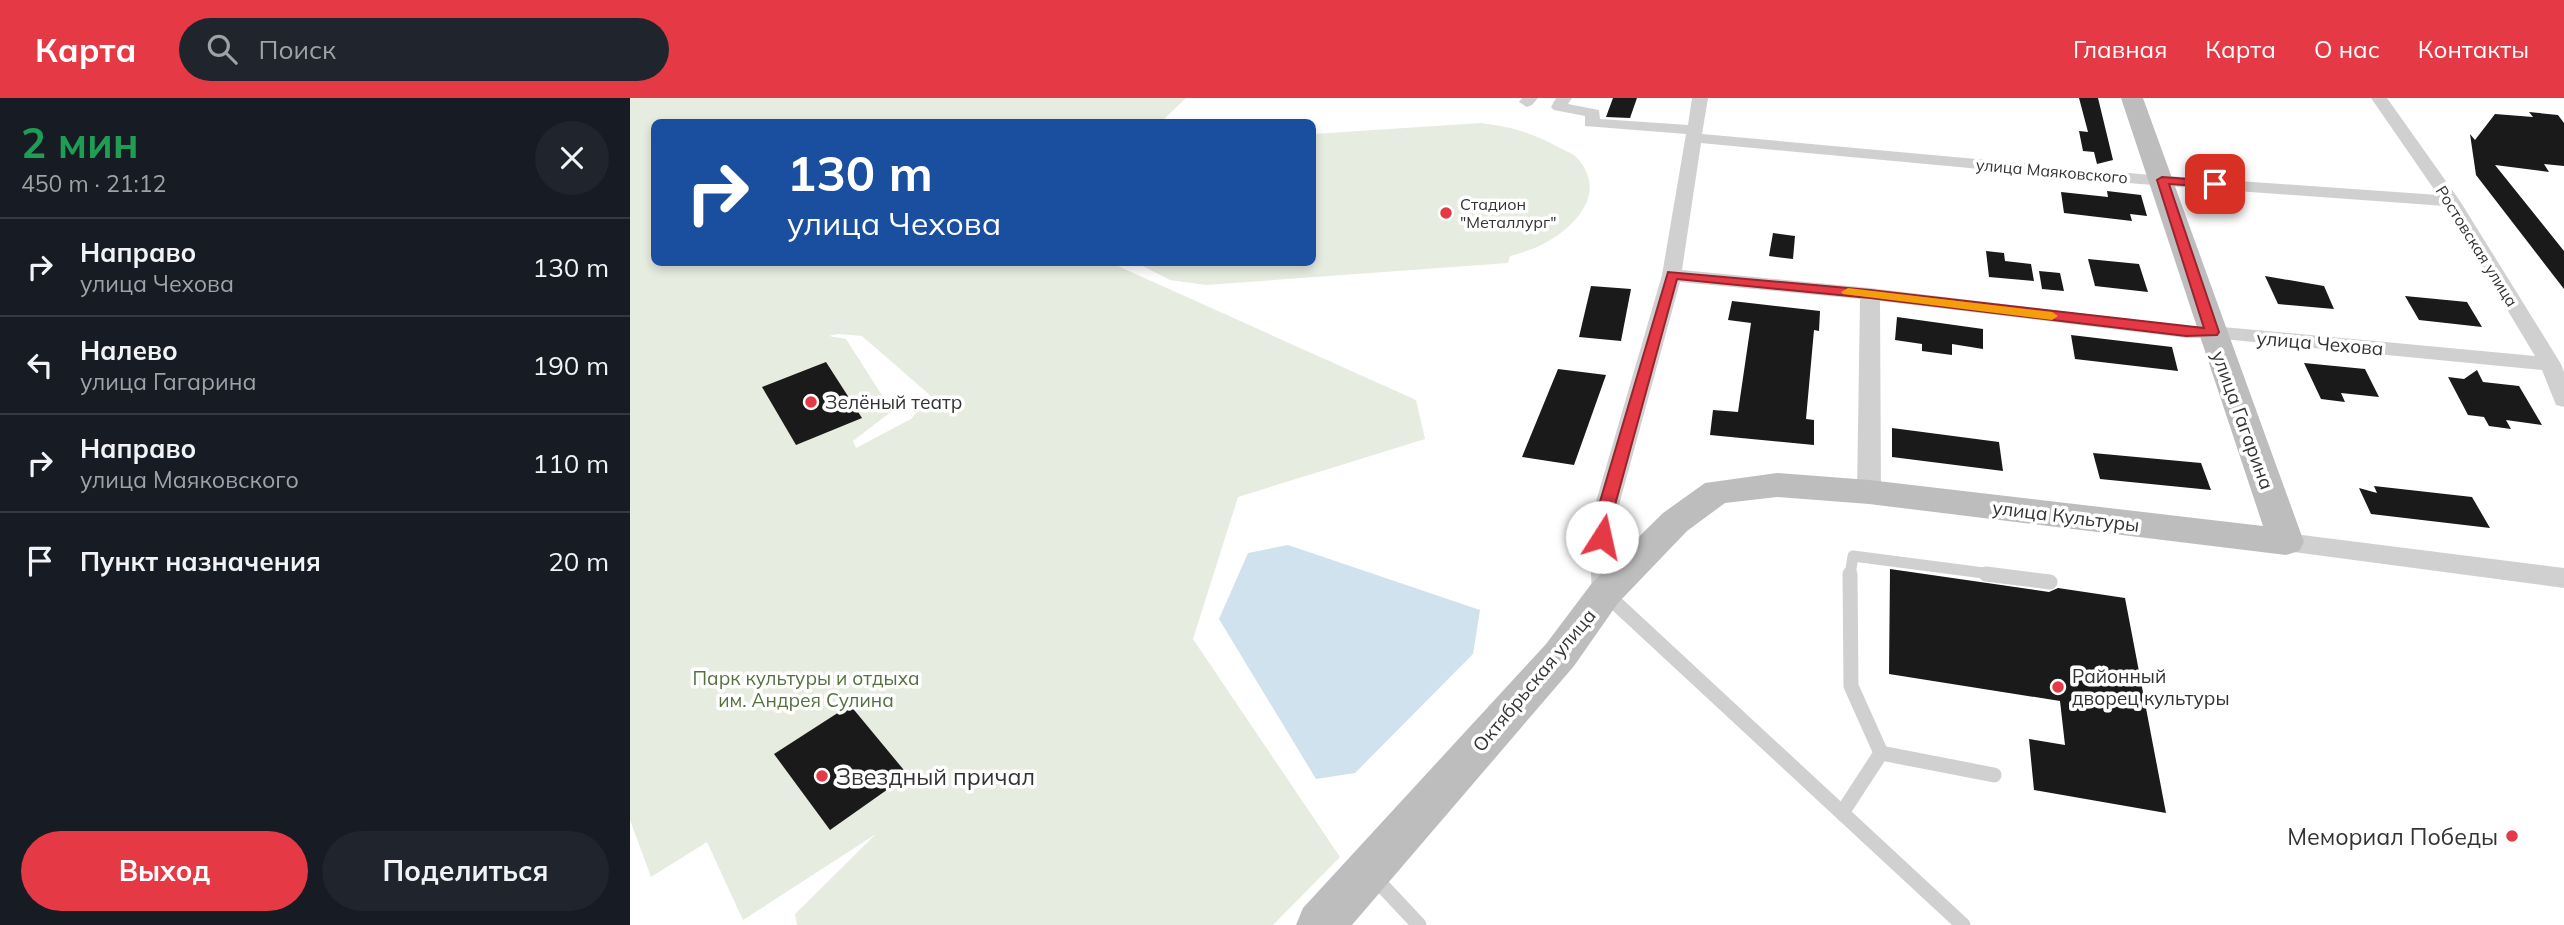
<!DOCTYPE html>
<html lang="ru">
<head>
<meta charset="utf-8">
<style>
	body { margin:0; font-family:Mulish,sans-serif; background:#20242c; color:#f1f3f6; height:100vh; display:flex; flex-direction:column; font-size:26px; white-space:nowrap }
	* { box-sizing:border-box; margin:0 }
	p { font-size:23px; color:#9ea1a6 }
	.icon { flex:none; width:38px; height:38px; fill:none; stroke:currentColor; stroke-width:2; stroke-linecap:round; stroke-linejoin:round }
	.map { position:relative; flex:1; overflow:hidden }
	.side { display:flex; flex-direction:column; background:#171b24; width:630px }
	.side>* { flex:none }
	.top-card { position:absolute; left:21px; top:21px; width:665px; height:147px; border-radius:10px; box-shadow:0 4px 10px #0003; background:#1a4fa0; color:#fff; overflow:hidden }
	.pin { position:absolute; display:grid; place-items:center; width:60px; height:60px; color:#fff; margin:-30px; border-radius:14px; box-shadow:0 4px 10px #0006 }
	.me { position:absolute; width:77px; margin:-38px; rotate:10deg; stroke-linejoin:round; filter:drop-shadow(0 0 5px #0008) }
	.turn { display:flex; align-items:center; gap:24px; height:147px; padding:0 21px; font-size:32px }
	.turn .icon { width:91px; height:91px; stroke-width:2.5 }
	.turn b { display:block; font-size:49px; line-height:60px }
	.round { display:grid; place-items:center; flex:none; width:74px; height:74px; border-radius:37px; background:#20242c }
	.headline { display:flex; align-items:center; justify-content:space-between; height:119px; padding:0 21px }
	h1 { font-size:42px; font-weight:700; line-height:52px; color:#1e9e55 }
	.cta { display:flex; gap:14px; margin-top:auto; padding:14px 21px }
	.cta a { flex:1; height:80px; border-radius:42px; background:#e63946; color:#fff; font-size:28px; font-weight:700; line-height:80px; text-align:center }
	.cta a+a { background:#20242c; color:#f1f3f6 }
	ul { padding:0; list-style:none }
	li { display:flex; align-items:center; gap:21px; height:98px; padding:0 21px; border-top:2px solid #363941 }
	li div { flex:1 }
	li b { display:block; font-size:26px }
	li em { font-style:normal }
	header { display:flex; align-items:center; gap:42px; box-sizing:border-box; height:98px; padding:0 35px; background:#e63946; color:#fff }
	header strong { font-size:33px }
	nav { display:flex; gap:38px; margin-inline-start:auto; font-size:24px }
	.search { width:490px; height:63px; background:#20242c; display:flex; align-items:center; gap:18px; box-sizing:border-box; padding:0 24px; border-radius:38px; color:#9ea1a6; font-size:26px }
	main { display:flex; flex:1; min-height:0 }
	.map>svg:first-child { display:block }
	.green { fill:#e6ecdf; fill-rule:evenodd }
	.water { fill:#cfe2ee }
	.building { fill:#1a1a1a }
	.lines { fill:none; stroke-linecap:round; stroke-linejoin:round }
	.lane-far1 { stroke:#d0d0d0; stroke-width:11 }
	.lane { stroke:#d0d0d0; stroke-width:15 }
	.street { fill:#d0d0d0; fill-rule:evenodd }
	.secondary { fill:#bdbdbd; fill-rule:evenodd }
	.route { fill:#e63946; stroke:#96252e; stroke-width:2 }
	.slow { fill:#f59e0b }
	.poi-dot { fill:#e63946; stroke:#fff; stroke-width:2.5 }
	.labels { text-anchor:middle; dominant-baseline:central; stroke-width:7; stroke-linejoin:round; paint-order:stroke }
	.far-street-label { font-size:16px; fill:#333; stroke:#fff }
	.far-poi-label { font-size:16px; fill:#333; stroke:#fff; text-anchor:start }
	.street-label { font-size:19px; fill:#333; stroke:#fff }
	.poi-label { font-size:19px; fill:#333; stroke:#fff; text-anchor:start }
	.park-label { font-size:19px; fill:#56703f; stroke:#fff }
	.near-poi-label { font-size:23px; fill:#333; stroke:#fff; text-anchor:start }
</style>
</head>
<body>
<header>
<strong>Карта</strong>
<div class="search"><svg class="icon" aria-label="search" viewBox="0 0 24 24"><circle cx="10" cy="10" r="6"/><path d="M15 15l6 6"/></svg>Поиск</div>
<nav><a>Главная</a><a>Карта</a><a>О нас</a><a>Контакты</a></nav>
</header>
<main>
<section class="side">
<div class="headline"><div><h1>2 мин</h1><p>450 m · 21:12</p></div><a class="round"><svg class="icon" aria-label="close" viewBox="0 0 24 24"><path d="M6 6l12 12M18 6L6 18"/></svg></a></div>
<ul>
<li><svg class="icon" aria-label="right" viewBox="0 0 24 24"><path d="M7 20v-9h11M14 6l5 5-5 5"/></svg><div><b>Направо</b><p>улица Чехова</p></div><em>130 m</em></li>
<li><svg class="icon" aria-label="left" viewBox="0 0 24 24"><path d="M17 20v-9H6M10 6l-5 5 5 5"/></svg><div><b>Налево</b><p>улица Гагарина</p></div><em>190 m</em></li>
<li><svg class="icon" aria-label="right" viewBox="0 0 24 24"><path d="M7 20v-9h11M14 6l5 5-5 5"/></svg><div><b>Направо</b><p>улица Маяковского</p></div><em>110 m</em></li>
<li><svg class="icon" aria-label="arrive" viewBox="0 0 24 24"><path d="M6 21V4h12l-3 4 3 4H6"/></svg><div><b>Пункт назначения</b></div><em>20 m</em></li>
</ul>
<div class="cta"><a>Выход</a><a>Поделиться</a></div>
</section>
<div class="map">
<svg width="1934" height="827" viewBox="0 0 1934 827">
	<rect width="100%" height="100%" fill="#fff"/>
	<g class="green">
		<path d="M 0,0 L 556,0 L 531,24 L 24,24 L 24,164 L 481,165 L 786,302 L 795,341 L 608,399 L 563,541 L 710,759 L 643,827 L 167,827 L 165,816 L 246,736 L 113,822 L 77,744 L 21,779 L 0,722 ZM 208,236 L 232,238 L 301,298 L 281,321 L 226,350 L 223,343 L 262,313 L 216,241 L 199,238 Z"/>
		<path d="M 851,25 C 881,29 901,34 928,49 C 933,52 942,55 946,59 C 980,94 944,131 911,147 C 902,152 890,155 880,158 L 878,165 L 576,187 L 540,182 L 507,165 L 682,164 L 683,36 Z"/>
	</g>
	<path class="water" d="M 658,447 L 850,512 L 843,556 L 725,675 L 686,681 L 589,521 L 618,455 Z"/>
	<g class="building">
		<path d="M 983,0 L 1007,0 L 1000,20 L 976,19 Z"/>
		<path d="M 1449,0 L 1468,0 L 1483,62 L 1467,66 L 1464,54 L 1453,53 L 1449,33 L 1458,34 Z"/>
		<path d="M 1899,14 L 1928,17 L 1934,25 L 1934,68 L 1914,66 L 1919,74 L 1865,67 L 1934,153 L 1934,191 L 1846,77 L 1840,36 L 1845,42 L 1865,16 L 1903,19 Z"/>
		<path d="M 1477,93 L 1511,97 L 1517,118 L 1500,116 L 1502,123 L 1434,115 L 1431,94 L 1478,99 Z"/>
		<path d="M 1143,135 L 1165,138 L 1163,161 L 1139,158 Z"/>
		<path d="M 1356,153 L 1374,155 L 1375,163 L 1401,166 L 1404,183 L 1359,179 Z"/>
		<path d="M 1458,161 L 1509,166 L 1518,194 L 1465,188 Z"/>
		<path d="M 1409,173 L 1430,175 L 1434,193 L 1412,191 Z"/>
		<path d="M 1635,178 L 1694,188 L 1704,211 L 1648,206 Z"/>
		<path d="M 961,188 L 1001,191 L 991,243 L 949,239 Z"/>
		<path d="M 1775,198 L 1837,204 L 1852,229 L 1789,222 Z"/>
		<path d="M 1102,203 L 1190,213 L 1189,233 L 1184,232 L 1176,321 L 1184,322 L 1184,347 L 1080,337 L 1083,312 L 1108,314 L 1121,225 L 1098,222 Z"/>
		<path d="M 1267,219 L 1353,231 L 1353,251 L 1322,246 L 1322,257 L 1292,253 L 1292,246 L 1265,242 Z"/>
		<path d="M 1441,237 L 1542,249 L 1548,273 L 1445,261 Z"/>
		<path d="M 196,264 L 232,320 L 166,347 L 132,289 Z"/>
		<path d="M 1674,265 L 1735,271 L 1749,299 L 1711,295 L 1715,304 L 1691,301 Z"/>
		<path d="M 928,271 L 976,277 L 944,367 L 892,359 Z"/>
		<path d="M 1847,272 L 1853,284 L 1889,288 L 1912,327 L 1876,322 L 1881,331 L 1859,328 L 1854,319 L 1838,317 L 1818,279 L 1834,281 Z"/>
		<path d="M 1262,330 L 1369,344 L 1373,373 L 1262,359 Z"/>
		<path d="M 1463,355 L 1571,365 L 1581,392 L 1470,381 Z"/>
		<path d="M 1744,388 L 1842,399 L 1860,430 L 1741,416 L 1729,390 L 1747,395 Z"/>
		<path d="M 1260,471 L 1419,494 L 1428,490 L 1495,500 L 1536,715 L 1404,692 L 1399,641 L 1435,647 L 1430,603 L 1259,576 Z"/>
		<path d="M 220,607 L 278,677 L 200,732 L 144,656 Z"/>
	</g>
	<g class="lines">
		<path class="lane-far1" d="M 1220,477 L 1223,458 L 1369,477"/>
		<g class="lane">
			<path d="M 1220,476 L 1221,588 L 1251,655"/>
			<path d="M 1356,476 L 1420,484"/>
			<path d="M 977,497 L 1333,827"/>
			<path d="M 1212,715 L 1251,655 L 1364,677"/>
			<path d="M 744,779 L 789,827"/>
		</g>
		<g class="street">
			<path d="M 892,0 L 908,0 L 902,7 L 897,9 L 889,4 Z"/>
			<path d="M 926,0 L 942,0 L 938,6 L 969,12 L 970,21 L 1058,27 L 1062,0 L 1078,0 L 1072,36 L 1510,76 L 1808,97 L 1741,0 L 1757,0 L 1830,103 L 1931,266 L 1934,274 L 1934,309 L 1926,307 L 1912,272 L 1582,240 L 1557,240 L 1250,203 L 1251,394 L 1248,400 L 1239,403 L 1230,400 L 1227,394 L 1230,201 L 1050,184 L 989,407 L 985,439 L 988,495 L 984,502 L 975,505 L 966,502 L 962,495 L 959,439 L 965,407 L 1032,177 L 1056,36 L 955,28 L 955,18 L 924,12 L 921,9 ZM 1071,45 L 1510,86 L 1815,108 L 1905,258 L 1582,228 L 1557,228 L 1240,190 L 1052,172 Z"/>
			<path d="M 1656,435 L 1934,470 L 1934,490 L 1656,453 L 1647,451 L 1643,444 L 1647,437 Z"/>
		</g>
		<path class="secondary" d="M 1491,0 L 1513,0 L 1674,444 L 1669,453 L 1656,457 L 1239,406 L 1147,399 L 1095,405 L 1057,433 L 988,505 L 944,568 L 722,827 L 666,827 L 673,810 L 916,546 L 962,485 L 1033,415 L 1075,385 L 1147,375 L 1239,382 L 1633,428 Z"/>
	</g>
	<path class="route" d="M 1532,79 L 1585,83 L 1590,86 L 1585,89 L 1539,86 L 1589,234 L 1587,237 L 1556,238 L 1240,200 L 1047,181 L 985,407 L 980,439 L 972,445 L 966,443 L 964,439 L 969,407 L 1038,174 L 1240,192 L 1574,230 L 1527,82 Z"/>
	<path class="slow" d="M 1218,190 L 1422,214 L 1428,218 L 1422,222 L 1213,196 L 1211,194 Z"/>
	<g class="poi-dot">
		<circle cx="816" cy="115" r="7"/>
		<circle cx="181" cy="304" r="7"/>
		<circle cx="1428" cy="589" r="7"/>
		<circle cx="192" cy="678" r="7"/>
		<circle cx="1882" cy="738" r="7"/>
	</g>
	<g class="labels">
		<g class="far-street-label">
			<text transform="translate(1422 73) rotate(5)">улица Маяковского</text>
			<text transform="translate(1847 148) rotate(58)">Ростовская улица</text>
		</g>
		<g class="far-poi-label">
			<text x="830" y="106">Стадион<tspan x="830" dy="18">"Металлург"</tspan></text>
		</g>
		<g class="street-label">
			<text transform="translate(1690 245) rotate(5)">улица Чехова</text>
			<text transform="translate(1613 322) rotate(70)">улица Гагарина</text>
			<text transform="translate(1436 418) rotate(7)">улица Культуры</text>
			<text transform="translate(904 582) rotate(-50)">Октябрьская улица</text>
		</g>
		<g class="poi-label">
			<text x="195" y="304">Зелёный театр</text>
			<text x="1442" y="578">Районный<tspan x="1442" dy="22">дворец культуры</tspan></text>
		</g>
		<g class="park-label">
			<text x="176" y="580">Парк культуры и отдыха<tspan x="176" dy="22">им. Андрея Сулина</tspan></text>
		</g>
		<g class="near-poi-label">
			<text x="206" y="678">Звездный причал</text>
			<text x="1868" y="738" text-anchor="end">Мемориал Победы</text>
		</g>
	</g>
</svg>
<div class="pin" style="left:1585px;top:86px;background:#d93025"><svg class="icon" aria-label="arrive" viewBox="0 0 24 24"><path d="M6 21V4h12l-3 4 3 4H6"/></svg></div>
<svg class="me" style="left:972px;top:439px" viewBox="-20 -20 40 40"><circle r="19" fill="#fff"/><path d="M0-13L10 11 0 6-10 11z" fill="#e63946"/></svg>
<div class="top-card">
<div class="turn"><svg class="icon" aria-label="right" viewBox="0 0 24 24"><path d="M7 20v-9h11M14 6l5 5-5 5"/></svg><div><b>130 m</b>улица Чехова</div></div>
</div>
</div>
</main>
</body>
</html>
